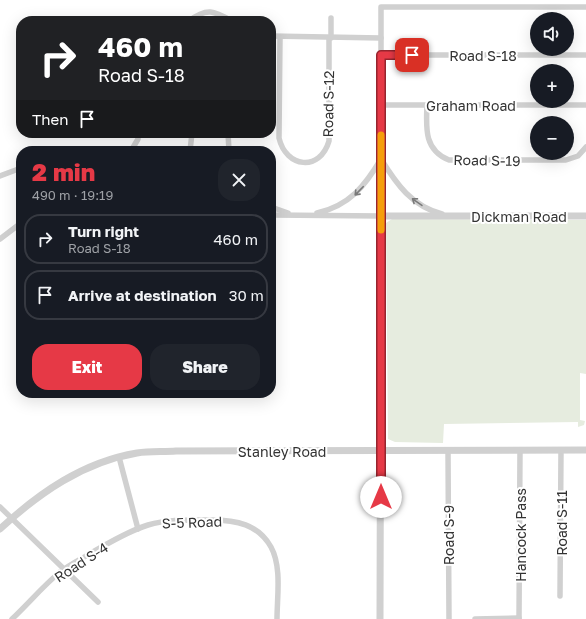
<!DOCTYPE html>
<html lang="en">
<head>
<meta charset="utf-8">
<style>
	body { margin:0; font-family:"Golos Text",sans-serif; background:#20242c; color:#f1f3f6; height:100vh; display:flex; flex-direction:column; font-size:15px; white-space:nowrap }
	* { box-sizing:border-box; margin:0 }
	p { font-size:13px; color:#9ea1a6 }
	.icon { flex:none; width:22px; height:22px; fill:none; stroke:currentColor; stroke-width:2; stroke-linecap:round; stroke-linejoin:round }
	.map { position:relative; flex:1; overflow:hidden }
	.drawer { position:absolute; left:16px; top:146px; width:260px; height:252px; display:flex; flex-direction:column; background:#171b24; border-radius:16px; box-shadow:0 4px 16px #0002 }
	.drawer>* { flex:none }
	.top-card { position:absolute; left:16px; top:16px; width:260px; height:122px; border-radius:16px; box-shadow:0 4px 16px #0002; background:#202124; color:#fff; overflow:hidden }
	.buttons { position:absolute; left:530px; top:12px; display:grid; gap:8px }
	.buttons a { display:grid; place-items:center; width:44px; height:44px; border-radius:50%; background:#171b24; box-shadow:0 4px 16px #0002; font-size:20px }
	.pin { position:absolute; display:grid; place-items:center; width:34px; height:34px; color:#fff; margin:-17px; border-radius:8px; box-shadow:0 2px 6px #0006 }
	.me { position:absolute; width:44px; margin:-22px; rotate:0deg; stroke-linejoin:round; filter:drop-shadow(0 0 3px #0008) }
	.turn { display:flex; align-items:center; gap:14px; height:84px; padding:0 16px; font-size:18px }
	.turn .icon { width:52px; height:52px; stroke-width:2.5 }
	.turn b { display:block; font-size:28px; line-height:34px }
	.then { display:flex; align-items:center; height:38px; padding:0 16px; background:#0003; gap:8px; font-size:15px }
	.round { display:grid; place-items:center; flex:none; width:42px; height:42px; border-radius:16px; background:#20242c }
	.overview { display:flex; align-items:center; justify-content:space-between; height:68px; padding:0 16px }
	h1 { font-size:24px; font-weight:800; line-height:30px; color:#e63946 }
	.primary-button { display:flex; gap:8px; margin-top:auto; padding:8px 16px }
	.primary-button a { flex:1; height:46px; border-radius:16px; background:#e63946; color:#fff; font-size:16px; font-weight:800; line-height:46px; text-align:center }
	.primary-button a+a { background:#20242c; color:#f1f3f6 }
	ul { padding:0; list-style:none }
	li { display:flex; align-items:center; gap:12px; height:50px; margin:0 8px 6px; padding:0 8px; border:2px solid #363941; border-radius:16px }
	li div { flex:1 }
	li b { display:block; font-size:15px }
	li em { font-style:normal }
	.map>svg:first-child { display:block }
	.green { fill:#e6ecdf }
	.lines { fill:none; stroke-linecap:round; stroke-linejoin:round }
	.minor { stroke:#d0d0d0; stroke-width:5.5 }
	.tertiary { stroke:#d0d0d0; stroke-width:7 }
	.oneway { stroke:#7a7a7a }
	.route-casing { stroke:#96252e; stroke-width:10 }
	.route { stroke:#e63946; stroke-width:7 }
	.slow { stroke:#f59e0b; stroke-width:7 }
	.labels { text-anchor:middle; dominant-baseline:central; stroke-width:4; stroke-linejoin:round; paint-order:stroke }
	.street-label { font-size:14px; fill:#333; stroke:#fff }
</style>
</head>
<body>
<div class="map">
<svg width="586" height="619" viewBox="0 0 586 619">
	<rect width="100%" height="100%" fill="#fff"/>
	<path class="green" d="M 392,219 L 586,220 L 586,374 L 580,373 L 580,420 L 585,421 L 584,425 L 578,427 L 578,422 L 444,424 L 443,443 L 395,442 L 388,439 L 386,223 Z"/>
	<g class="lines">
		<g class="minor">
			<path d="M 189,21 C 207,7 214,11 232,21"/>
			<path d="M 271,36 L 381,38"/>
			<path d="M 280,38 L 279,138 C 286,168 320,172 329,141 L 329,38"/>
			<path d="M 331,38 L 331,18"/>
			<path d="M 381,55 L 586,55"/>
			<path d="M 380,105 L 586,105"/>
			<path d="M 427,105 C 426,128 424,150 449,160 L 566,160 L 578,156 L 586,147"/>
			<path d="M 228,133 L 229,151"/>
			<path d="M 131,151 L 138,139 L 138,133"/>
			<path d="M 190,151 L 192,133"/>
			<path d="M 0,176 L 21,168"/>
			<path d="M 271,207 L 288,213"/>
			<path d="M 317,213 C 349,206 365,186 381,159 C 397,185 412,206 442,214"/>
			<path d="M 271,215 L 381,216 L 381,7 L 586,7"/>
			<path d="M 0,239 L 21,223"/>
			<path d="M 448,450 L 449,619"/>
			<path d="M 119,457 L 138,529"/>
			<path d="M 0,507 L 98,602"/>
			<path d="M 560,596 L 561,450"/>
			<path d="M 12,619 C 28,604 43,586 60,572 C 69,565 81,559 91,553 C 109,543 128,531 148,525 C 168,519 190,520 211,520 C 236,520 258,524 271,547 C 282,567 277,597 277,619"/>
			<path d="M 475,619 L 519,618"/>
			<path d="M 519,619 L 520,450"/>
		</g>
		<g class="tertiary">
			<path d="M 0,529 C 39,493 83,462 137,453 C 150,451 163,452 176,451 L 586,450"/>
			<path d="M 380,619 L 381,216 L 586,216"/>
		</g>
	</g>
	<defs><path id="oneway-shaft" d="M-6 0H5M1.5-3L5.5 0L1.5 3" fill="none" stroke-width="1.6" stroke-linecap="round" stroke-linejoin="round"/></defs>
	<g class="oneway">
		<use href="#oneway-shaft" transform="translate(359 191) rotate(134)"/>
		<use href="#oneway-shaft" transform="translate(417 202) rotate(-145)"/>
	</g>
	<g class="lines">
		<defs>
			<path id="route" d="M 381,497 L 381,55 L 412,55"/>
		</defs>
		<use href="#route" class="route-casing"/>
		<use href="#route" class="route"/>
		<path class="slow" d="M 381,230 L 381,135"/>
	</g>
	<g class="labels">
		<g class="street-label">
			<text x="483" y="55">Road S-18</text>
			<text transform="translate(328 104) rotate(-89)">Road S-12</text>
			<text x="471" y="105">Graham Road</text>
			<text transform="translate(487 160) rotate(1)">Road S-19</text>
			<text x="519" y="216">Dickman Road</text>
			<text x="282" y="451">Stanley Road</text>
			<text transform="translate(192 522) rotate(-2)">S-5 Road</text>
			<text transform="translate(561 523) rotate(-90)">Road S-11</text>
			<text transform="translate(448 535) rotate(-90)">Road S-9</text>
			<text transform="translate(520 535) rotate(-90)">Hancock Pass</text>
			<text transform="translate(81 562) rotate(-33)">Road S-4</text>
		</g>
	</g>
</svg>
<div class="buttons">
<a><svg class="icon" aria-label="sound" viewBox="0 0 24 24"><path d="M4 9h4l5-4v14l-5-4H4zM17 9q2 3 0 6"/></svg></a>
<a>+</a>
<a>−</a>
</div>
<div class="pin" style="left:412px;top:55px;background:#d93025"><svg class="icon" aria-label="arrive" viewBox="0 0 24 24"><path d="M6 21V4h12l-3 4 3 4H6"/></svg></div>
<svg class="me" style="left:381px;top:497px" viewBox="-20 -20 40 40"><circle r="19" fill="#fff"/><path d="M0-13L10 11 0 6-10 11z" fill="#e63946"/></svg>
<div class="top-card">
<div class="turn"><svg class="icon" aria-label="right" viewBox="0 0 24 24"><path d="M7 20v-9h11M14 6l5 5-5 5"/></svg><div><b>460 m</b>Road S-18</div></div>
<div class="then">Then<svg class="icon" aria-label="arrive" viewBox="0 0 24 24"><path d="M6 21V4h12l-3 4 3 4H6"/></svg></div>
</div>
<section class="drawer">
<div class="overview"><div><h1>2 min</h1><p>490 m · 19:19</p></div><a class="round"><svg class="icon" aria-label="close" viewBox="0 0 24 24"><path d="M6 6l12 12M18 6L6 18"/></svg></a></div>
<ul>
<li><svg class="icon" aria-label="right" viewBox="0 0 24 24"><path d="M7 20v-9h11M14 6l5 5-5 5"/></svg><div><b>Turn right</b><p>Road S-18</p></div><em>460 m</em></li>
<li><svg class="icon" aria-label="arrive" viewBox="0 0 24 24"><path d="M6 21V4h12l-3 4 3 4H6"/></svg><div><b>Arrive at destination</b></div><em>30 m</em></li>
</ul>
<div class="primary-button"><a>Exit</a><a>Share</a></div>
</section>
</div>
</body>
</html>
